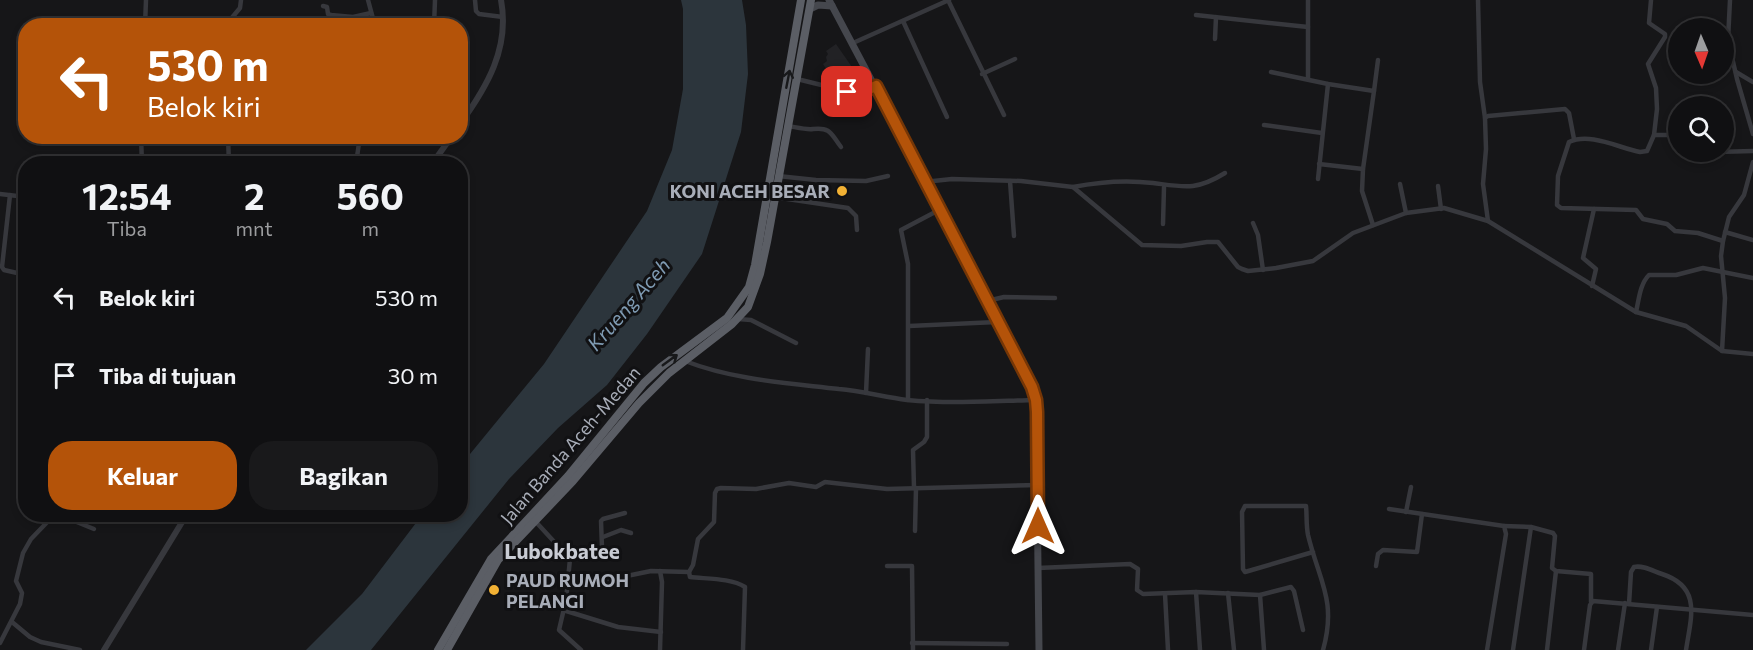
<!DOCTYPE html>
<html lang="id">
<head>
<meta charset="utf-8">
<style>
	body { margin:0; font-family:Commissioner,sans-serif; background:#19191b; color:#f1f3f6; height:100vh; display:flex; flex-direction:column; font-size:22px; white-space:nowrap }
	* { box-sizing:border-box; margin:0 }
	p { font-size:20px; color:#9c9d9f }
	.icon { flex:none; width:33px; height:33px; fill:none; stroke:currentColor; stroke-width:2; stroke-linecap:round; stroke-linejoin:round }
	.map { position:relative; flex:1; overflow:hidden }
	.panel { position:absolute; left:18px; top:156px; width:450px; height:366px; display:flex; flex-direction:column; background:#101012; border-radius:24px; box-shadow:0 3px 9px #0003,0 0 0 2px #303032 }
	.panel>* { flex:none }
	.top-card { position:absolute; left:18px; top:18px; width:450px; height:126px; border-radius:24px; box-shadow:0 3px 9px #0003,0 0 0 2px #303032; background:#b45309; color:#fff; overflow:hidden }
	.needle { width:39px; rotate:178deg }
	.fabs { position:absolute; left:1668px; top:18px; display:grid; gap:12px }
	.fabs a { display:grid; place-items:center; width:66px; height:66px; border-radius:50%; background:#101012; box-shadow:0 3px 9px #0003,0 0 0 2px #303032; font-size:30px }
	.pin { position:absolute; display:grid; place-items:center; width:51px; height:51px; color:#fff; margin:-26px; border-radius:12px; box-shadow:0 3px 9px #0006 }
	.me { position:absolute; width:66px; margin:-33px; rotate:0deg; stroke-linejoin:round; filter:drop-shadow(0 0 4px #0008) }
	.turn { display:flex; align-items:center; gap:21px; height:126px; padding:0 30px; font-size:27px }
	.turn .icon { width:78px; height:78px; stroke-width:2.5 }
	.turn b { display:block; font-size:42px; line-height:51px }
	.eta { display:flex; justify-content:space-evenly; align-items:center; height:102px; text-align:center }
	.eta b { font-size:36px; font-weight:700; line-height:42px }
	.primary-button { display:flex; gap:12px; margin-top:auto; padding:12px 30px }
	.primary-button a { flex:1; height:69px; border-radius:24px; background:#b45309; color:#fff; font-size:24px; font-weight:700; line-height:69px; text-align:center }
	.primary-button a+a { background:#19191b; color:#f1f3f6 }
	ul { padding:0; list-style:none }
	li { display:flex; align-items:center; gap:18px; height:78px; padding:0 30px }
	li div { flex:1 }
	li b { display:block; font-size:22px }
	li em { font-style:normal }
	.map>svg:first-child { display:block }
	.built { fill:#222225 }
	.water { fill:#2c353c }
	.lines { fill:none; stroke-linecap:round; stroke-linejoin:round }
	.minor { stroke:#37383d; stroke-width:4.5 }
	.tertiary { stroke:#37383d; stroke-width:6 }
	.secondary { stroke:#45474d; stroke-width:7 }
	.trunk { stroke:#5b5e65; stroke-width:8 }
	.oneway { stroke:#18191b }
	.route-casing { stroke:#753606; stroke-width:15 }
	.route { stroke:#b45309; stroke-width:10 }
	.poi-dot { fill:#f2b134; stroke:#111113; stroke-width:2 }
	.labels { text-anchor:middle; dominant-baseline:central; stroke-width:6; stroke-linejoin:round; paint-order:stroke }
	.poi-label { font-size:18px; font-weight:bold; fill:#a8adb8; stroke:#111113; text-anchor:end }
	.street-label { font-size:18px; fill:#a8adb8; stroke:#111113 }
	.water-label { font-size:20px; font-style:italic; fill:#7f9bb3; stroke:#111113 }
	.quarter-label { font-size:21px; font-weight:bold; fill:#c9ccd4; stroke:#111113 }
</style>
</head>
<body>
<div class="map">
<svg width="1753" height="650" viewBox="0 0 1753 650">
	<rect width="100%" height="100%" fill="#161618"/>
	<path class="built" d="M 836,44 L 852,67 L 848,69 L 850,72 L 842,76 L 839,72 L 833,69 L 828,72 L 823,64 L 827,61 L 826,57 L 828,54 L 826,51 Z"/>
	<path class="water" d="M 681,0 L 742,0 L 746,25 L 748,74 L 741,132 L 702,254 L 647,334 L 607,385 L 558,428 L 509,479 L 371,650 L 306,650 L 362,594 L 422,515 L 460,514 L 461,465 L 544,364 L 647,211 L 672,150 L 683,89 L 683,9 Z"/>
	<g class="lines">
		<g class="minor">
			<path d="M 368,0 L 375,26"/>
			<path d="M 475,0 L 476,11 L 479,14 L 503,17"/>
			<path d="M 948,0 L 1004,115"/>
			<path d="M 1478,0 L 1480,82 L 1485,118"/>
			<path d="M 1651,0 L 1649,23 L 1665,34 L 1665,37 L 1648,64 L 1656,88 L 1657,109 L 1654,135"/>
			<path d="M 1730,0 L 1728,40 L 1737,79 L 1753,134"/>
			<path d="M 323,6 L 327,7 L 328,14 L 331,15 L 353,17 L 371,13"/>
			<path d="M 1196,15 L 1308,27"/>
			<path d="M 903,21 L 947,117"/>
			<path d="M 145,26 L 146,0"/>
			<path d="M 225,26 L 240,8 L 241,0"/>
			<path d="M 434,26 L 435,0"/>
			<path d="M 1215,39 L 1216,17"/>
			<path d="M 853,43 L 949,0"/>
			<path d="M 1271,72 L 1328,84 L 1374,91 L 1363,169 L 1362,191 L 1373,225"/>
			<path d="M 1736,72 L 1753,82"/>
			<path d="M 982,74 L 1015,59"/>
			<path d="M 797,79 L 854,93 L 876,86"/>
			<path d="M 1308,79 L 1308,0"/>
			<path d="M 1374,91 L 1378,60"/>
			<path d="M 1264,125 L 1322,133"/>
			<path d="M 788,126 C 795,127 806,130 813,129 C 831,127 831,134 841,147"/>
			<path d="M 1678,135 L 1654,135 L 1647,151 L 1640,152 C 1619,148 1590,132 1569,142 L 1558,176 L 1557,205 L 1561,208 L 1636,210 L 1643,219 L 1667,224 L 1675,231 L 1698,233 L 1723,241"/>
			<path d="M 141,136 L 142,164"/>
			<path d="M 228,136 L 229,164"/>
			<path d="M 276,136 L 360,143"/>
			<path d="M 433,136 L 447,143"/>
			<path d="M 1716,152 L 1753,151"/>
			<path d="M 329,164 L 342,164"/>
			<path d="M 356,164 L 360,136"/>
			<path d="M 1319,164 L 1363,169"/>
			<path d="M 778,176 L 816,180 L 866,181 L 888,176"/>
			<path d="M 1318,179 L 1328,84"/>
			<path d="M 1010,181 L 1014,236"/>
			<path d="M 924,182 L 952,179 L 1021,181 L 1073,187 L 1142,245 L 1181,246 L 1207,242 L 1218,242 L 1238,267 L 1242,269 L 1248,271 L 1276,268 L 1313,261 L 1353,233 L 1406,213 L 1444,208 L 1488,221 L 1636,312 L 1686,326 L 1722,351 L 1753,354"/>
			<path d="M 1400,184 L 1406,213"/>
			<path d="M 1438,186 L 1441,209"/>
			<path d="M 1073,187 C 1098,182 1128,180 1153,183 C 1184,187 1196,191 1225,173"/>
			<path d="M 0,194 L 26,197"/>
			<path d="M 10,195 L 2,267 L 4,270 L 26,275"/>
			<path d="M 774,197 L 848,208 L 856,216 L 857,230"/>
			<path d="M 1488,221 L 1483,184 L 1486,149 L 1485,118 L 1488,116 L 1565,109 L 1569,113 L 1574,139"/>
			<path d="M 1253,223 L 1258,235 L 1263,270"/>
			<path d="M 1163,224 L 1164,187"/>
			<path d="M 1725,232 L 1753,240"/>
			<path d="M 1592,286 L 1596,269 L 1583,258 L 1594,209"/>
			<path d="M 987,301 L 1004,297 L 1055,298"/>
			<path d="M 1636,312 C 1639,299 1640,284 1649,275 L 1676,275 L 1703,268 L 1753,278"/>
			<path d="M 738,319 L 751,320 L 796,343"/>
			<path d="M 909,326 L 997,322"/>
			<path d="M 1722,351 L 1725,298 L 1721,256 L 1723,241 L 1729,217 L 1744,195 L 1753,162"/>
			<path d="M 685,361 C 734,380 788,383 839,389 C 862,391 884,397 907,400 C 950,404 994,401 1036,400"/>
			<path d="M 866,393 L 868,349"/>
			<path d="M 908,400 L 908,264 L 901,230 L 939,210"/>
			<path d="M 914,488 L 913,450 L 924,442 L 927,437 L 927,400"/>
			<path d="M 1389,509 L 1504,526 L 1506,534 L 1487,650"/>
			<path d="M 1406,512 L 1411,487"/>
			<path d="M 57,514 L 94,529"/>
			<path d="M 536,522 L 570,559 L 566,600 L 559,630 L 581,650"/>
			<path d="M 1504,526 L 1531,527 L 1553,533 L 1555,536 L 1552,568 L 1556,571 L 1591,574 L 1591,602"/>
			<path d="M 915,531 L 916,488"/>
			<path d="M 603,537 L 621,530 L 631,533"/>
			<path d="M 1313,552 L 1245,572 L 1243,569 L 1242,512 L 1245,506 L 1306,506 C 1307,515 1306,525 1308,535 C 1319,581 1337,600 1323,650"/>
			<path d="M 570,559 L 586,550 L 602,548 L 601,521 L 603,519 L 625,513"/>
			<path d="M 887,566 L 912,566 L 913,650"/>
			<path d="M 1376,566 L 1378,554 L 1383,550 L 1417,552 L 1422,514"/>
			<path d="M 1038,568 L 1130,564 L 1138,569 L 1137,590 L 1143,594 L 1196,592 L 1260,595 L 1291,587 L 1294,591 L 1303,630"/>
			<path d="M 660,571 L 662,582 L 660,650"/>
			<path d="M 689,572 L 690,577 C 707,579 731,578 745,587 L 743,650"/>
			<path d="M 569,580 L 612,579 L 651,571 L 689,572 L 693,565 L 698,539 L 714,522 L 715,493 L 717,489 L 721,488 L 756,489 L 789,483 L 816,487 L 825,482 L 887,489 L 1038,485"/>
			<path d="M 1196,592 L 1200,650"/>
			<path d="M 1228,593 L 1234,650"/>
			<path d="M 1165,594 L 1168,650"/>
			<path d="M 1260,595 L 1264,650"/>
			<path d="M 1629,604 L 1631,572 L 1634,567 C 1643,565 1653,571 1662,574 C 1702,587 1691,617 1686,650"/>
			<path d="M 563,610 L 618,627 L 661,632"/>
			<path d="M 12,622 L 30,637 L 41,642 L 80,650"/>
			<path d="M 0,643 L 20,604 L 22,593 L 16,581 L 23,553 L 31,539 L 55,514"/>
			<path d="M 912,643 L 1007,644"/>
			<path d="M 1513,650 L 1531,527"/>
			<path d="M 1547,650 L 1556,571"/>
			<path d="M 1584,650 L 1590,605 L 1593,601 L 1753,615"/>
			<path d="M 1618,650 L 1625,603"/>
			<path d="M 1651,650 L 1657,607"/>
		</g>
		<g class="tertiary">
			<path d="M 460,124 C 487,87 510,48 501,0"/>
			<path d="M 432,164 L 452,136"/>
			<path d="M 104,650 L 187,514"/>
		</g>
		<g class="secondary">
			<path d="M 829,0 L 964,255 L 1036,400 L 1039,650"/>
			<path d="M 810,9 L 818,5 L 832,6"/>
		</g>
		<g class="trunk">
			<path d="M 438,650 L 491,559 L 568,476 L 644,383 L 661,367 L 727,318 L 749,287 L 755,265 L 801,0"/>
			<path d="M 447,650 L 498,560 L 573,481 L 639,403 L 669,373 L 732,324 L 748,307 L 760,274 L 767,242 L 811,0"/>
		</g>
	</g>
	<defs><path id="oneway-shaft" d="M-6 0H5M1.5-3L5.5 0L1.5 3" fill="none" stroke-width="1.6" stroke-linecap="round" stroke-linejoin="round" transform="scale(1.5)"/></defs>
	<g class="oneway">
		<use href="#oneway-shaft" transform="translate(788 79) rotate(-79)"/>
		<use href="#oneway-shaft" transform="translate(670 360) rotate(-36)"/>
	</g>
	<g class="lines">
		<defs>
			<path id="route" d="M 847,92 L 862,92 L 876,86 L 1032,387 L 1036,400 L 1037,412 L 1038,526"/>
		</defs>
		<use href="#route" class="route-casing"/>
		<use href="#route" class="route"/>
	</g>
	<g class="poi-dot">
		<circle cx="842" cy="191" r="6"/>
		<circle cx="494" cy="590" r="6"/>
	</g>
	<g class="labels">
		<g class="poi-label">
			<text x="830" y="191">KONI ACEH BESAR</text>
			<text x="506" y="580" text-anchor="start">PAUD RUMOH<tspan x="506" dy="21">PELANGI</tspan></text>
		</g>
		<g class="street-label">
			<text transform="translate(570 445) rotate(-49)">Jalan Banda Aceh-Medan</text>
		</g>
		<g class="water-label">
			<text transform="translate(628 304) rotate(-49)">Krueng Aceh</text>
		</g>
		<g class="quarter-label">
			<text x="562" y="550">Lubokbatee</text>
		</g>
	</g>
</svg>
<div class="fabs">
<a><svg class="needle" viewBox="-14 -14 28 28"><path d="M0-13l5 13h-10z" fill="#e53935"/><path d="M0 13l5-13h-10z" fill="#9c9d9f"/></svg></a>
<a><svg class="icon" aria-label="search" viewBox="0 0 24 24"><circle cx="10" cy="10" r="6"/><path d="M15 15l6 6"/></svg></a>
</div>
<div class="pin" style="left:847px;top:92px;background:#d93025"><svg class="icon" aria-label="arrive" viewBox="0 0 24 24"><path d="M6 21V4h12l-3 4 3 4H6"/></svg></div>
<svg class="me" style="left:1038px;top:526px" viewBox="-20 -20 40 40"><path d="M0-17L14 15 0 8-14 15z" fill="#b45309" stroke="#fff" stroke-width="4"/></svg>
<div class="top-card">
<div class="turn"><svg class="icon" aria-label="left" viewBox="0 0 24 24"><path d="M17 20v-9H6M10 6l-5 5 5 5"/></svg><div><b>530 m</b>Belok kiri</div></div>
</div>
<section class="panel">
<div class="eta">
<div><b>12:54</b><p>Tiba</p></div>
<div><b>2</b><p>mnt</p></div>
<div><b>560</b><p>m</p></div>
</div>
<ul>
<li><svg class="icon" aria-label="left" viewBox="0 0 24 24"><path d="M17 20v-9H6M10 6l-5 5 5 5"/></svg><div><b>Belok kiri</b></div><em>530 m</em></li>
<li><svg class="icon" aria-label="arrive" viewBox="0 0 24 24"><path d="M6 21V4h12l-3 4 3 4H6"/></svg><div><b>Tiba di tujuan</b></div><em>30 m</em></li>
</ul>
<div class="primary-button"><a>Keluar</a><a>Bagikan</a></div>
</section>
</div>
</body>
</html>
